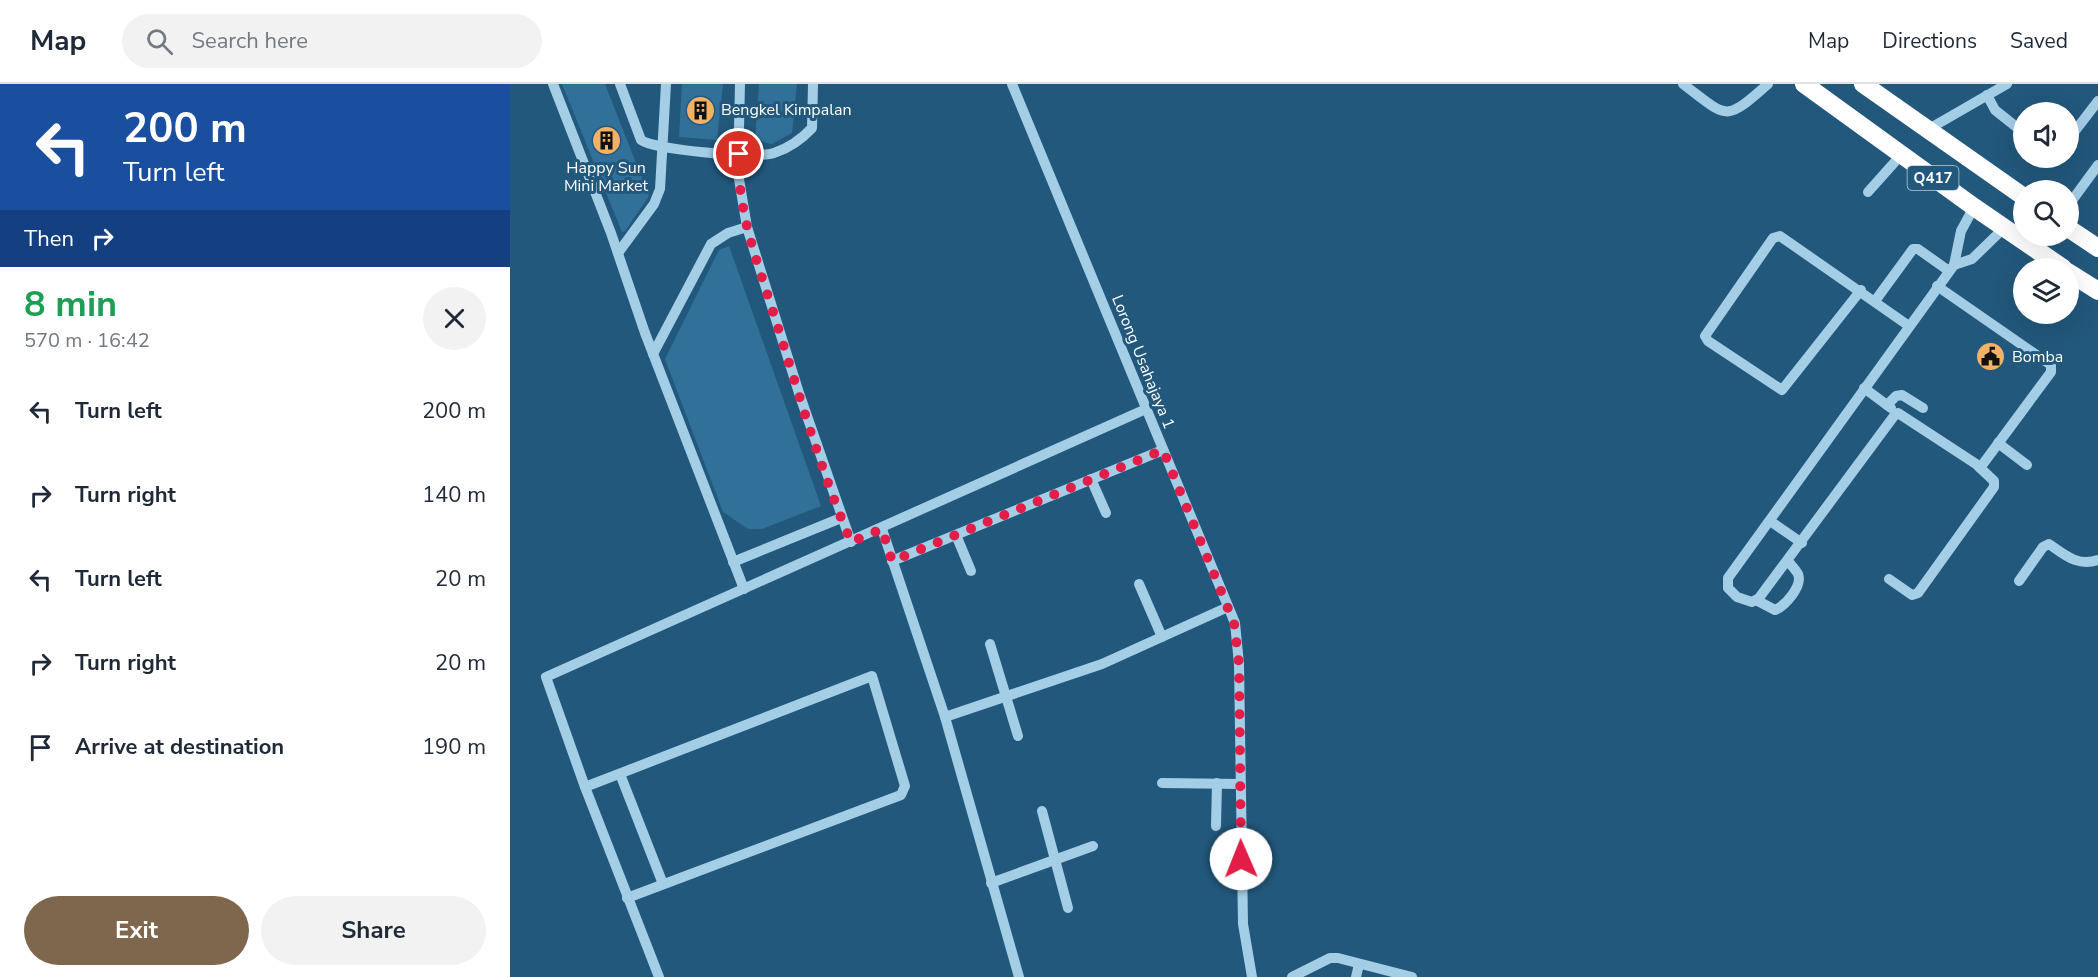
<!DOCTYPE html>
<html lang="en">
<head>
<meta charset="utf-8">
<style>
	body { margin:0; font-family:"Nunito Sans",sans-serif; background:#f2f2f3; color:#1f2937; height:100vh; display:flex; flex-direction:column; font-size:22px; white-space:nowrap }
	* { box-sizing:border-box; margin:0 }
	p { font-size:20px; color:#747a83 }
	.icon { flex:none; width:33px; height:33px; fill:none; stroke:currentColor; stroke-width:2; stroke-linecap:round; stroke-linejoin:round }
	.map { position:relative; flex:1; overflow:hidden }
	.sheet { display:flex; flex-direction:column; background:#fff; width:510px }
	.sheet>* { flex:none }
	.guide { background:#1a4fa0; color:#fff; overflow:hidden }
	.controls { position:absolute; left:1503px; top:18px; display:grid; gap:12px }
	.controls a { display:grid; place-items:center; width:66px; height:66px; border-radius:50%; background:#fff; box-shadow:0 6px 24px #0002; font-size:30px }
	.pin { position:absolute; display:grid; place-items:center; width:51px; height:51px; color:#fff; margin:-26px; border:3px solid #fff; border-radius:50%; box-shadow:0 2px 6px #0007 }
	.me { position:absolute; width:66px; margin:-33px; rotate:359deg; stroke-linejoin:round; filter:drop-shadow(0 0 4px #0008) }
	.turn { display:flex; align-items:center; gap:21px; height:126px; padding:0 24px; font-size:27px }
	.turn .icon { width:78px; height:78px; stroke-width:2.5 }
	.turn b { display:block; font-size:42px; line-height:51px }
	.then { display:flex; align-items:center; height:57px; padding:0 24px; background:#0003; gap:12px; font-size:22px }
	.round { display:grid; place-items:center; flex:none; width:63px; height:63px; border-radius:32px; background:#f2f2f3 }
	.headline { display:flex; align-items:center; justify-content:space-between; height:102px; padding:0 24px }
	h1 { font-size:36px; font-weight:700; line-height:45px; color:#1e9e55 }
	.primary-button { display:flex; gap:12px; margin-top:auto; padding:12px 24px }
	.primary-button a { flex:1; height:69px; border-radius:36px; background:#7e674c; color:#fff; font-size:24px; font-weight:700; line-height:69px; text-align:center }
	.primary-button a+a { background:#f2f2f3; color:#1f2937 }
	ul { padding:0; list-style:none }
	li { display:flex; align-items:center; gap:18px; height:84px; padding:0 24px }
	li div { flex:1 }
	li b { display:block; font-size:22px }
	li em { font-style:normal }
	header { display:flex; align-items:center; gap:36px; box-sizing:border-box; height:84px; padding:0 30px; background:#fff; border-bottom:2px solid #e0e1e3 }
	header strong { font-size:28px }
	nav { display:flex; gap:33px; margin-inline-start:auto; font-size:21px }
	.search { width:420px; height:54px; background:#f2f2f3; display:flex; align-items:center; gap:15px; box-sizing:border-box; padding:0 21px; border-radius:33px; color:#747a83; font-size:22px }
	main { display:flex; flex:1; min-height:0 }
	.map>svg:first-child { display:block }
	.building { fill:#317199 }
	.lines { fill:none; stroke-linecap:round; stroke-linejoin:round }
	.minor { stroke:#a4cde6; stroke-width:10 }
	.highway { stroke:#fff; stroke-width:18 }
	.route { stroke:#e11d48; stroke-width:10; stroke-dasharray:0 18 }
	.labels { text-anchor:middle; dominant-baseline:central; stroke-width:6; stroke-linejoin:round; paint-order:stroke }
	.shield { fill:#22587c; stroke:#bdcdd8; stroke-width:1.5 }
	.shield-label { font-size:15px; font-weight:bold; fill:#fff }
	.poi-label { font-size:16px; fill:#fff; stroke:#22587c; text-anchor:start }
	.street-label { font-size:16px; fill:#fff; stroke:#22587c }
</style>
</head>
<body>
<header>
<strong>Map</strong>
<div class="search"><svg class="icon" aria-label="search" viewBox="0 0 24 24"><circle cx="10" cy="10" r="6"/><path d="M15 15l6 6"/></svg>Search here</div>
<nav><a>Map</a><a>Directions</a><a>Saved</a></nav>
</header>
<main>
<section class="sheet">
<div class="guide">
<div class="turn"><svg class="icon" aria-label="left" viewBox="0 0 24 24"><path d="M17 20v-9H6M10 6l-5 5 5 5"/></svg><div><b>200 m</b>Turn left</div></div>
<div class="then">Then<svg class="icon" aria-label="right" viewBox="0 0 24 24"><path d="M7 20v-9h11M14 6l5 5-5 5"/></svg></div>
</div>
<div class="headline"><div><h1>8 min</h1><p>570 m · 16:42</p></div><a class="round"><svg class="icon" aria-label="close" viewBox="0 0 24 24"><path d="M6 6l12 12M18 6L6 18"/></svg></a></div>
<ul>
<li><svg class="icon" aria-label="left" viewBox="0 0 24 24"><path d="M17 20v-9H6M10 6l-5 5 5 5"/></svg><div><b>Turn left</b></div><em>200 m</em></li>
<li><svg class="icon" aria-label="right" viewBox="0 0 24 24"><path d="M7 20v-9h11M14 6l5 5-5 5"/></svg><div><b>Turn right</b></div><em>140 m</em></li>
<li><svg class="icon" aria-label="left" viewBox="0 0 24 24"><path d="M17 20v-9H6M10 6l-5 5 5 5"/></svg><div><b>Turn left</b></div><em>20 m</em></li>
<li><svg class="icon" aria-label="right" viewBox="0 0 24 24"><path d="M7 20v-9h11M14 6l5 5-5 5"/></svg><div><b>Turn right</b></div><em>20 m</em></li>
<li><svg class="icon" aria-label="arrive" viewBox="0 0 24 24"><path d="M6 21V4h12l-3 4 3 4H6"/></svg><div><b>Arrive at destination</b></div><em>190 m</em></li>
</ul>
<div class="primary-button"><a>Exit</a><a>Share</a></div>
</section>
<div class="map">
<svg width="1588" height="893" viewBox="0 0 1588 893">
	<rect width="100%" height="100%" fill="#22587c"/>
	<g class="building">
		<path d="M 52,0 L 95,0 L 139,112 L 115,147 L 112,148 Z"/>
		<path d="M 172,0 L 213,0 L 207,56 L 169,53 Z"/>
		<path d="M 249,0 L 287,0 L 282,49 L 262,60 L 245,56 Z"/>
		<path d="M 219,162 L 311,422 L 252,445 L 238,445 L 213,428 L 155,275 L 209,166 Z"/>
	</g>
	<g class="lines">
		<g class="minor">
			<path d="M 43,0 L 101,149 L 135,249 L 234,505"/>
			<path d="M 110,0 L 131,56 C 145,66 246,75 264,69 C 279,64 291,56 302,44 L 303,0"/>
			<path d="M 230,0 L 228,89 L 237,143 L 289,309 L 341,458"/>
			<path d="M 502,0 L 725,539 L 729,580 L 733,840 L 742,893"/>
			<path d="M 1173,0 C 1218,34 1214,39 1258,0"/>
			<path d="M 1477,11 L 1485,26 L 1514,49"/>
			<path d="M 1417,46 L 1497,0"/>
			<path d="M 1558,56 L 1588,17"/>
			<path d="M 1358,108 L 1391,71"/>
			<path d="M 1558,122 L 1588,81"/>
			<path d="M 108,169 L 144,120 L 150,105 L 156,0"/>
			<path d="M 1444,181 L 1462,175 L 1494,144"/>
			<path d="M 1427,202 L 1541,281 L 1541,288 L 1470,384"/>
			<path d="M 1351,206 L 1272,306 L 1198,257 L 1195,252 L 1263,154 L 1270,152 L 1399,242"/>
			<path d="M 1365,217 L 1403,165 L 1408,165 L 1439,187"/>
			<path d="M 143,270 L 201,160 L 218,149 L 237,143"/>
			<path d="M 1354,304 L 1381,324"/>
			<path d="M 1377,321 L 1386,312 L 1392,311 L 1413,324"/>
			<path d="M 1488,359 L 1517,381"/>
			<path d="M 581,395 L 596,429"/>
			<path d="M 1260,437 L 1292,459"/>
			<path d="M 372,445 L 435,633 L 509,893"/>
			<path d="M 446,451 L 461,487"/>
			<path d="M 382,477 L 653,366"/>
			<path d="M 223,478 L 331,434"/>
			<path d="M 1379,495 L 1402,511 L 1408,509 L 1484,403 L 1484,397 L 1466,380 L 1388,329 L 1384,332 L 1249,514 L 1242,518 L 1227,513 L 1218,504 L 1218,494 L 1444,181 L 1451,147 L 1464,123"/>
			<path d="M 1509,497 L 1533,463 L 1539,460 C 1555,471 1568,483 1588,476"/>
			<path d="M 629,500 L 652,553"/>
			<path d="M 1246,516 L 1265,526 C 1275,522 1293,502 1288,490 C 1286,486 1281,481 1278,477"/>
			<path d="M 480,560 L 508,652"/>
			<path d="M 435,633 L 592,580 L 718,523"/>
			<path d="M 110,690 L 153,800"/>
			<path d="M 652,699 L 730,700"/>
			<path d="M 75,703 L 362,592 L 395,702 L 391,711 L 117,814"/>
			<path d="M 532,727 L 558,824"/>
			<path d="M 706,742 L 707,699"/>
			<path d="M 481,799 L 583,762"/>
			<path d="M 149,893 L 75,703 L 36,593 L 636,325"/>
			<path d="M 782,893 L 820,874 L 828,874 L 902,893"/>
			<path d="M 846,893 L 849,880"/>
		</g>
		<g class="highway">
			<path d="M 1294,0 L 1464,123 L 1553,184"/>
			<path d="M 1353,0 L 1514,113"/>
			<path d="M 1558,144 L 1588,164"/>
			<path d="M 1558,188 L 1588,207"/>
		</g>
	</g>
	<g class="lines">
		<path class="route" d="M 229,70 C 226,130 252,190 269,247 C 291,317 312,390 341,458 L 372,445 L 382,477 L 653,366 L 724,539 L 729,580 L 731,775"/>
	</g>
	<defs>
		<symbol id="building-disc" viewBox="-11 -11 22 22"><circle r="9.5" fill="#f2b266" stroke="#22587c"/><path d="M-4-6H4V6H1V3H-1V6H-4ZM-2.5-4.3h1.7v1.8h-1.7ZM.8-4.3h1.7v1.8H.8ZM-2.5-1h1.7V.8h-1.7ZM.8-1h1.7V.8H.8Z" fill="#111"/></symbol>
		<symbol id="civic-disc" viewBox="-11 -11 22 22"><circle r="9.5" fill="#f2b266" stroke="#22587c"/><path d="M-.6-6.5H3V-4.5H.6V-3L4-1V1h2V6H-6V1h2V-1L-.6-3ZM-1.2 2.5V6h2.4V2.5Z" fill="#111"/></symbol>
	</defs>
	<g fill-rule="evenodd">
		<use href="#building-disc" x="174" y="10" width="33" height="33"/>
		<use href="#building-disc" x="80" y="40" width="33" height="33"/>
		<use href="#civic-disc" x="1464" y="256" width="33" height="33"/>
	</g>
	<g class="labels">
		<rect class="shield" x="1397.5" y="82" width="51" height="24" rx="4.5"/>
		<g class="shield-label">
			<text x="1423" y="94">Q417</text>
		</g>
		<g class="poi-label">
			<text x="211" y="26">Bengkel Kimpalan</text>
			<text x="96" y="84" text-anchor="middle">Happy Sun<tspan x="96" dy="18">Mini Market</tspan></text>
			<text x="1502" y="273">Bomba</text>
		</g>
		<g class="street-label">
			<text transform="translate(633 278) rotate(68)">Lorong Usahajaya 1</text>
		</g>
	</g>
</svg>
<div class="controls">
<a><svg class="icon" aria-label="sound" viewBox="0 0 24 24"><path d="M4 9h4l5-4v14l-5-4H4zM17 9q2 3 0 6"/></svg></a>
<a><svg class="icon" aria-label="search" viewBox="0 0 24 24"><circle cx="10" cy="10" r="6"/><path d="M15 15l6 6"/></svg></a>
<a><svg class="icon" aria-label="layers" viewBox="0 0 24 24"><path d="M12 4l9 5-9 5-9-5zM3 14l9 5 9-5"/></svg></a>
</div>
<div class="pin" style="left:229px;top:70px;background:#d93025"><svg class="icon" aria-label="arrive" viewBox="0 0 24 24"><path d="M6 21V4h12l-3 4 3 4H6"/></svg></div>
<svg class="me" style="left:731px;top:775px" viewBox="-20 -20 40 40"><circle r="19" fill="#fff"/><path d="M0-13L10 11 0 6-10 11z" fill="#e11d48"/></svg>
</div>
</main>
</body>
</html>
